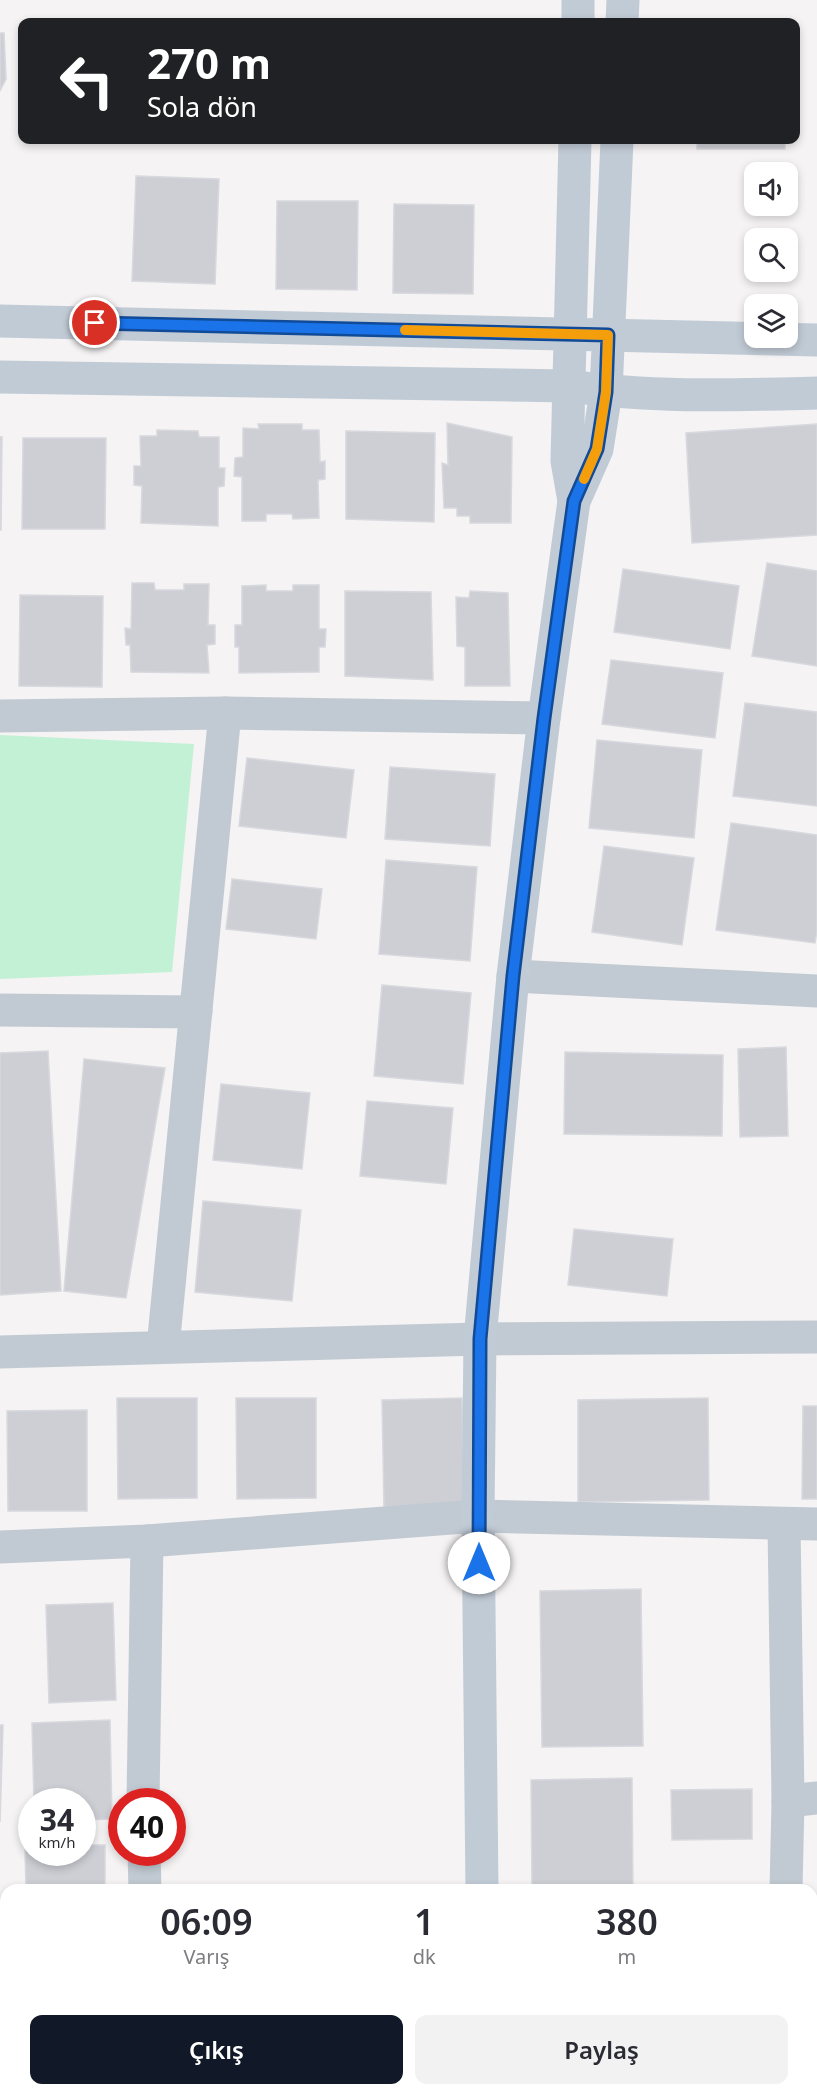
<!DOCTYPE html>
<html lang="tr">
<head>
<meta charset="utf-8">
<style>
	body { margin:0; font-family:"Noto Sans",sans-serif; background:#f2f2f3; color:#2b2b33; height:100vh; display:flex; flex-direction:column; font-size:22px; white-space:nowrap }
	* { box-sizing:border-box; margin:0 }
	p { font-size:20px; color:#7c7c81 }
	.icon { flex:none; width:33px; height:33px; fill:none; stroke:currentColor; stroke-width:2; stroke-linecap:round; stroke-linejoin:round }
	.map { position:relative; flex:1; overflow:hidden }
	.side { position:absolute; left:0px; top:1884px; width:818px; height:212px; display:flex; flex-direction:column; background:#fff; border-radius:18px 18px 0 0; box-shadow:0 3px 9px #0003 }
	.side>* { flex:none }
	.top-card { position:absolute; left:18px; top:18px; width:782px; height:126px; border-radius:12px; box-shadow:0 3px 9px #0003; background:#202124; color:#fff; overflow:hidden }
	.buttons { position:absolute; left:744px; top:162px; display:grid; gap:12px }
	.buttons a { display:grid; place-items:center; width:54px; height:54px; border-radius:12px; background:#fff; box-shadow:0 3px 9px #0003; font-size:30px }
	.speed { position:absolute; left:18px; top:1788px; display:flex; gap:12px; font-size:30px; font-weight:700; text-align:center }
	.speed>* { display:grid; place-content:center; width:78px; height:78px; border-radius:50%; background:#fff; box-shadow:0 3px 9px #0003; line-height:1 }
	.speed small { font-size:15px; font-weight:400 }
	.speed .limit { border:9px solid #d22; background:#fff; color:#111 }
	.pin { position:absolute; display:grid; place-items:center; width:51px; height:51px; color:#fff; margin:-26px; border:3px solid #fff; border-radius:50%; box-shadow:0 2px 6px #0007 }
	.me { position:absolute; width:66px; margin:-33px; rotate:0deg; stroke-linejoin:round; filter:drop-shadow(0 0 4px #0008) }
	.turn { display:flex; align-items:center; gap:21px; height:126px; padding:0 30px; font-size:27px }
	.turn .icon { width:78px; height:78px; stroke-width:2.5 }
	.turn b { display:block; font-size:42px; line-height:51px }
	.eta { display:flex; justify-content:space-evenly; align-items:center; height:102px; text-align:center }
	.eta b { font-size:36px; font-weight:600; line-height:42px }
	.primary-button { display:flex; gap:12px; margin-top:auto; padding:12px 30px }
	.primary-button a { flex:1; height:69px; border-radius:12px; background:#111827; color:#fff; font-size:24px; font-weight:600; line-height:69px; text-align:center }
	.primary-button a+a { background:#f2f2f3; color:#2b2b33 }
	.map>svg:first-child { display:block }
	.green { fill:#c3f1d5 }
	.building { fill:#cdcfd5; stroke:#d7d9de; stroke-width:1.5 }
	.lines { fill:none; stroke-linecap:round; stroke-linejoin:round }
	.street { stroke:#c1cad2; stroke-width:33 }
	.secondary { stroke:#c1cbd6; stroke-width:33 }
	.route-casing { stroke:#114b97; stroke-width:15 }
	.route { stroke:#1a73e8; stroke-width:10 }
	.slow { stroke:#f59e0b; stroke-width:10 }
</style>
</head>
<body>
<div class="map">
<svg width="817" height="2095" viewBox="0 0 817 2095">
	<rect width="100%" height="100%" fill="#f5f3f3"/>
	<path class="green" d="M 0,735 L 194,744 L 172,972 L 0,979 Z"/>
	<g class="building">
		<path d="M 0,33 L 4,33 L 6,79 L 0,91 Z"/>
		<rect x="697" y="140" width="88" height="9"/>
		<path d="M 136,176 L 219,179 L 215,284 L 132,281 Z"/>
		<path d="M 277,201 L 358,201 L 357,290 L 276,289 Z"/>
		<path d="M 394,204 L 474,205 L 473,294 L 393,293 Z"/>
		<path d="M 447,423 L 512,437 L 511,523 L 470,523 L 470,516 L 457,516 L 457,508 L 444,508 L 442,463 L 448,465 Z"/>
		<path d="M 258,424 L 302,424 L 302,430 L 319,430 L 320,462 L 325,461 L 325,479 L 318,480 L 319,518 L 293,519 L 292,514 L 266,514 L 266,521 L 242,521 L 242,477 L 234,476 L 235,458 L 243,457 L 243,428 L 259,429 Z"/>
		<path d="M 817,424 L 817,535 L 692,543 L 686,433 Z"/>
		<path d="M 157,430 L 198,431 L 199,437 L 219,437 L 219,468 L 225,468 L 224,486 L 218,487 L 218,526 L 141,523 L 142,486 L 134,485 L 134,466 L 141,466 L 140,436 L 157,436 Z"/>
		<path d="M 346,431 L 435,433 L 434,522 L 346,519 Z"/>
		<path d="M 0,437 L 2,437 L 1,530 L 0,530 Z"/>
		<path d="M 23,438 L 106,438 L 105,529 L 22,529 Z"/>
		<path d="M 767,563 L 817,571 L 817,666 L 752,656 Z"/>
		<path d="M 623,569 L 739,586 L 730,649 L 614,632 Z"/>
		<path d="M 132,583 L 154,583 L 155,590 L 184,590 L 184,584 L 209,584 L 208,625 L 215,625 L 215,644 L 207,645 L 209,673 L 131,672 L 130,645 L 126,645 L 125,628 L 131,629 Z"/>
		<path d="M 266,585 L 266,591 L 293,591 L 293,585 L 319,585 L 319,629 L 326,629 L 325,647 L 319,647 L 319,672 L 239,673 L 239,647 L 235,647 L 235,625 L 242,625 L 242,586 Z"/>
		<path d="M 345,591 L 431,592 L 433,680 L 345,676 Z"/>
		<path d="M 470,591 L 508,593 L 510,686 L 465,686 L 465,647 L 457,646 L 456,597 L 469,598 Z"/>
		<path d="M 20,595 L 103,596 L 102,687 L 19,686 Z"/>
		<path d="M 611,660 L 723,673 L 715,738 L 602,724 Z"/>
		<path d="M 745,703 L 817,712 L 817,806 L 733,796 Z"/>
		<path d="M 597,740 L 702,750 L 694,838 L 589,828 Z"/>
		<path d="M 247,758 L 354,770 L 346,838 L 239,826 Z"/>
		<path d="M 390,767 L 495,774 L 490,846 L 385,839 Z"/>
		<path d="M 731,823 L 817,835 L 817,931 L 815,943 L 716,930 Z"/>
		<path d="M 604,846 L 694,858 L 682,945 L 592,932 Z"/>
		<path d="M 386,860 L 477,867 L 470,961 L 379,954 Z"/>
		<path d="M 232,879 L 322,889 L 316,939 L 226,929 Z"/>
		<path d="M 382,985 L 471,993 L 463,1084 L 374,1076 Z"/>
		<path d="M 786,1047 L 788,1136 L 740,1137 L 738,1049 Z"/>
		<path d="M 48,1051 L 61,1291 L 0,1295 L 0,1053 Z"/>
		<path d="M 565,1052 L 723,1055 L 722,1136 L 564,1134 Z"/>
		<path d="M 84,1059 L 165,1068 L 126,1298 L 64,1291 Z"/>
		<path d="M 221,1084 L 310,1093 L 302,1169 L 213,1160 Z"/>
		<path d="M 367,1101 L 453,1108 L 446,1184 L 360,1176 Z"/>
		<path d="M 203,1201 L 301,1210 L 292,1301 L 195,1292 Z"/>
		<path d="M 574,1229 L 673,1239 L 667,1296 L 568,1285 Z"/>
		<path d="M 117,1398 L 197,1398 L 197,1498 L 118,1499 Z"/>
		<path d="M 236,1398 L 316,1398 L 316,1498 L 237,1499 Z"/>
		<path d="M 462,1398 L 464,1505 L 384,1507 L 382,1400 Z"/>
		<path d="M 708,1398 L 709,1500 L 578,1502 L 578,1400 Z"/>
		<path d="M 803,1406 L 817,1406 L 817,1499 L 802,1499 Z"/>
		<path d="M 87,1410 L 87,1511 L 8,1511 L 7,1411 Z"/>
		<path d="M 641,1589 L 643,1746 L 542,1747 L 540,1591 Z"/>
		<path d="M 113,1603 L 116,1700 L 49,1703 L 46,1605 Z"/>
		<path d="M 110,1720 L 112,1819 L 82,1820 L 82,1802 L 34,1802 L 32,1723 Z"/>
		<path d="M 0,1725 L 3,1725 L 0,1822 Z"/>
		<path d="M 632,1778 L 633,1890 L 532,1890 L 531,1780 Z"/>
		<path d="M 752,1789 L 752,1839 L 672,1840 L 671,1790 Z"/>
		<path d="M 82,1845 L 105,1845 L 105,1890 L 26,1890 L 25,1846 L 32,1846 L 32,1852 L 82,1852 Z"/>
	</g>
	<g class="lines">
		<g class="street">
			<path d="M 0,716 L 225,713 L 544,718"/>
			<path d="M 513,976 L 817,991"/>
			<path d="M 0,1010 L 196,1012"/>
			<path d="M 163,1347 L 225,713"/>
			<path d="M 0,1352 L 480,1339 L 817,1337"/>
			<path d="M 784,1524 L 788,1801 L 786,1890"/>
			<path d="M 0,1547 L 147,1541 L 478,1516 L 817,1524"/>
			<path d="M 788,1801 L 817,1798"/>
			<path d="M 143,1802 L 147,1541"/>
			<path d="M 144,1852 L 145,1890"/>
			<path d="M 812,2083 L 817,2083"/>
			<path d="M 163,2090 L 164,2095"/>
			<path d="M 551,2095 L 659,2090"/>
		</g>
		<g class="secondary">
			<path d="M 578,22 L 578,0"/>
			<path d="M 622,22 L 623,0"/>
			<path d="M 0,321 L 817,340"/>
			<path d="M 0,377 L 570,386 C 652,398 734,395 817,393"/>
			<path d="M 574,501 L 567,461 L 575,140"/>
			<path d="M 482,1890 L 478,1516 L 480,1339 L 513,976 L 544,718 L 574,501 L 597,449 L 606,392 L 617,140"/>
			<path d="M 484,2090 L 484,2095"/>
		</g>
	</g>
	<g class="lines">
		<defs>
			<path id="route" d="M 95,323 L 608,335 L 606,392 L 597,449 L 574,501 L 544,718 L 513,976 L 480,1339 L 479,1563"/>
		</defs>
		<use href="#route" class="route-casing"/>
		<use href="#route" class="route"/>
		<path class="slow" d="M 405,330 L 608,335 L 606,392 L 597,449 L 584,479"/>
	</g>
</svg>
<div class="buttons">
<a><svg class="icon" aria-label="sound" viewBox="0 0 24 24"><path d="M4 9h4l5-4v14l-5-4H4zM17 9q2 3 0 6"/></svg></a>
<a><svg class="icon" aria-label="search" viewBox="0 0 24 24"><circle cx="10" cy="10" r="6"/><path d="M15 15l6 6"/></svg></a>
<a><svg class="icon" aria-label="layers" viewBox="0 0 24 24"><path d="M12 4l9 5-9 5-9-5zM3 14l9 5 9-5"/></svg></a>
</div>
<div class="speed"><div>34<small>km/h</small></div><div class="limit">40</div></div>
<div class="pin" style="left:95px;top:323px;background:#d93025"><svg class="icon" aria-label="arrive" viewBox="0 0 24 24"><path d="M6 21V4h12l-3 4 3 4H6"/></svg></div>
<svg class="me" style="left:479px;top:1563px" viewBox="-20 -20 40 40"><circle r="19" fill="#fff"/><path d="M0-13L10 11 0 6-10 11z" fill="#1a73e8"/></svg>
<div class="top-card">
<div class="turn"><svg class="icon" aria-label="left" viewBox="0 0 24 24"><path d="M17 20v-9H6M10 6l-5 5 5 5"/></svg><div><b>270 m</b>Sola dön</div></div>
</div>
<section class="side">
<div class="eta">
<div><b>06:09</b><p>Varış</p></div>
<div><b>1</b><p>dk</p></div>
<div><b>380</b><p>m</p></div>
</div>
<div class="primary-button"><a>Çıkış</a><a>Paylaş</a></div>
</section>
</div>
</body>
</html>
